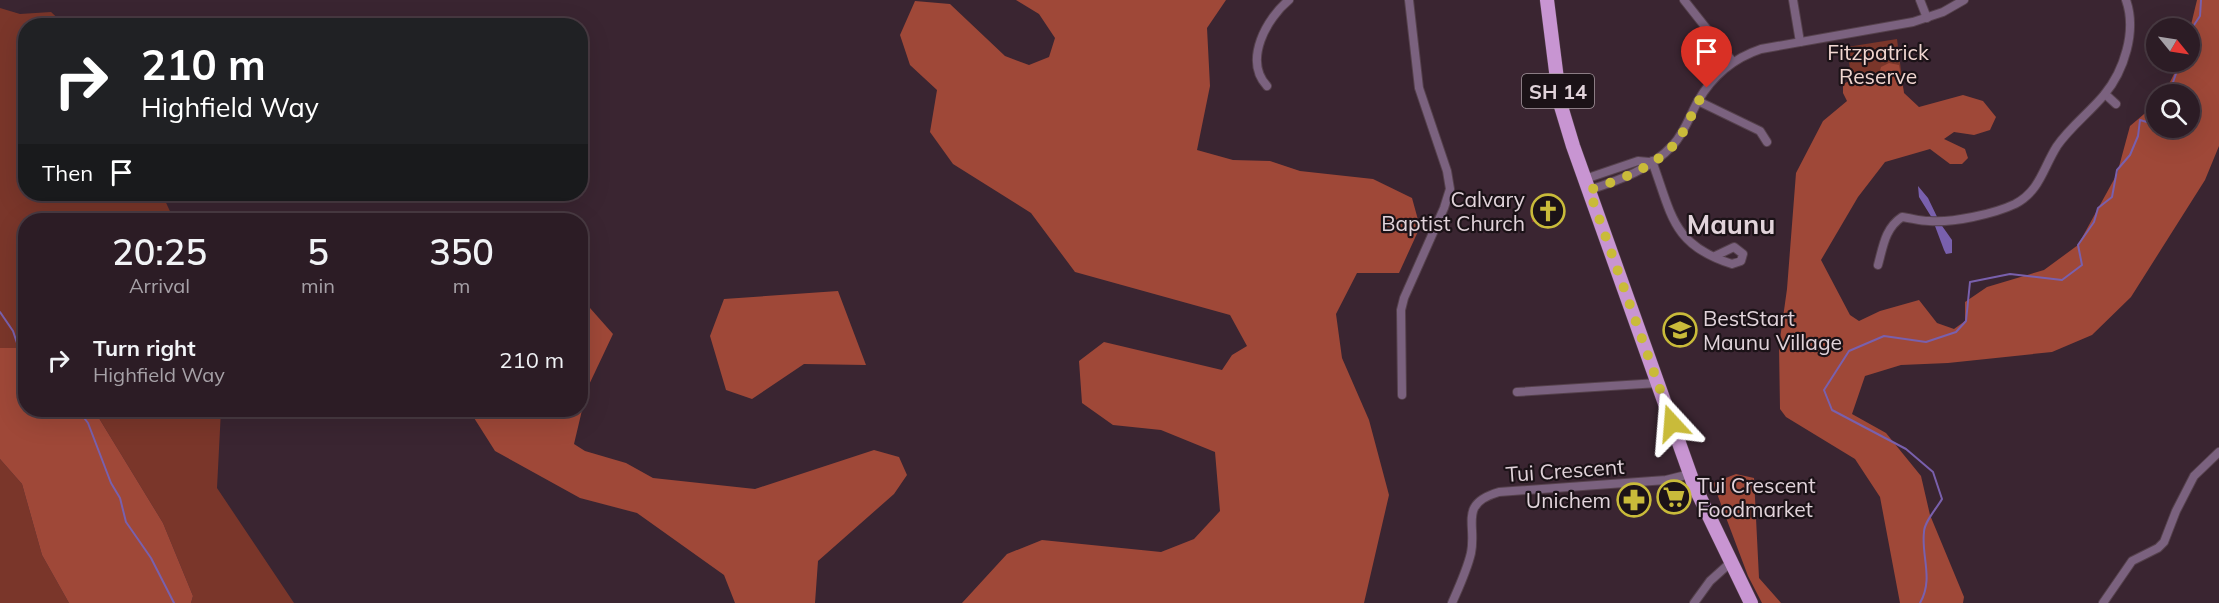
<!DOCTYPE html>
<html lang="en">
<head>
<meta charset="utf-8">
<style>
	body { margin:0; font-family:Mulish,sans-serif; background:#34252d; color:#f1f3f6; height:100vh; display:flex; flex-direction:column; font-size:22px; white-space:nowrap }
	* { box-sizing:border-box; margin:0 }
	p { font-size:20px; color:#a6a1a7 }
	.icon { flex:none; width:33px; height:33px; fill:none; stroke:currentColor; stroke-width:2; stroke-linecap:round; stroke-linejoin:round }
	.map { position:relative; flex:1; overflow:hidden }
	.drawer { position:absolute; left:18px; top:213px; width:570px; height:204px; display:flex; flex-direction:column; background:#2c1c25; border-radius:24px; box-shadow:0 6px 24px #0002,0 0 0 2px #483a42 }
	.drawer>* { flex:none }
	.banner { position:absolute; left:18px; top:18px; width:570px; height:183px; border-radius:24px; box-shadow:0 6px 24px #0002,0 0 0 2px #483a42; background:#202124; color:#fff; overflow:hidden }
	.needle { width:39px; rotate:120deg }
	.tools { position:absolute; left:2146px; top:18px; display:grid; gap:12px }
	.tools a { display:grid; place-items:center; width:54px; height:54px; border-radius:50%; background:#2c1c25; box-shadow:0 6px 24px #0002,0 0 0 2px #483a42; font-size:30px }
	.pin { position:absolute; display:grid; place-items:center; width:51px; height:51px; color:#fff; margin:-62px -26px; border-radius:50% 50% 50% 0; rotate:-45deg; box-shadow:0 0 6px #0007 }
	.pin .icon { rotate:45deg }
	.me { position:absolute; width:66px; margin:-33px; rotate:341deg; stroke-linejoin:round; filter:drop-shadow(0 0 4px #0008) }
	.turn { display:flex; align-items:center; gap:21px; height:126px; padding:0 24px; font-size:27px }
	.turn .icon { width:78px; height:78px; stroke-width:2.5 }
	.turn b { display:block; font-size:42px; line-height:51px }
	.then { display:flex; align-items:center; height:57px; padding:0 24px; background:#0003; gap:12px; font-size:22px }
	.eta { display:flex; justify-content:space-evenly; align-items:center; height:102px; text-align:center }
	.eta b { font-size:36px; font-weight:600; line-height:42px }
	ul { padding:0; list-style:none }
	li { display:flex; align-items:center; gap:18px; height:90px; padding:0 24px }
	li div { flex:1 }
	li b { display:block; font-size:22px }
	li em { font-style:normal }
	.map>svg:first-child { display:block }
	.green { fill:#7a362a }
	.forest { fill:#9f4838 }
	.water { fill:#7960ad }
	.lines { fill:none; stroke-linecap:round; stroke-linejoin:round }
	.stream { stroke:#7960ad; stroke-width:2 }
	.building { fill:#7b253c }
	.street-casing { stroke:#55414c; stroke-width:10 }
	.primary-casing { stroke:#55414c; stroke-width:15 }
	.street { stroke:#7b627f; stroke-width:8 }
	.primary { stroke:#c895d2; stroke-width:14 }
	.route { stroke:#c9bb3a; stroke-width:10; stroke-dasharray:0 18 }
	.labels { text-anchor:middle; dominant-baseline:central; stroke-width:4.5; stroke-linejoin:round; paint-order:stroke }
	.shield { fill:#1b1217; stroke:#a699a0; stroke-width:1.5 }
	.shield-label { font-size:20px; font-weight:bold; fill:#e1d3da }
	.park-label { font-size:21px; fill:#f1d7d1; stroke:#1b1217 }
	.poi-label { font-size:21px; fill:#e1d3da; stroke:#1b1217; text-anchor:end }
	.street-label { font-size:21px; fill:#e1d3da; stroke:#1b1217 }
	.district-label { font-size:27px; font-weight:bold; fill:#e1d3da; stroke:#1b1217 }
</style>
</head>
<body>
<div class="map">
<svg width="2219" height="603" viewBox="0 0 2219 603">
	<rect width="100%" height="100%" fill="#3a2531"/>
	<g class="green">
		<path d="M 0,8 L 20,14 L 51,12 L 65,25 L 26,26 L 26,194 L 162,194 L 174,220 L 26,220 L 25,348 L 0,348 Z"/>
		<path d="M 1897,39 L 1904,94 L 1854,99 L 1847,47 Z"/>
		<path d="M 94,410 L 221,410 L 217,488 L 294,603 L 191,603 L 193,596 L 163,523 Z"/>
		<path d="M 0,459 L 22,484 L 42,555 L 69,603 L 0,603 Z"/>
	</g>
	<g class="forest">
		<path d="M 1016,0 L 1226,0 L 1207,28 L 1210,86 L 1197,150 L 1233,160 L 1270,161 L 1300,171 L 1373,179 L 1412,198 L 1420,227 L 1399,273 L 1357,273 L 1336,314 L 1342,358 L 1369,420 L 1389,495 L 1364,603 L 962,603 L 1007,554 L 1042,540 L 1161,552 L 1194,539 L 1220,511 L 1215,452 L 1161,430 L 1113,425 L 1082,403 L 1079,361 L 1104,342 L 1222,370 L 1232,355 L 1247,346 L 1230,315 L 1075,272 L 1031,213 L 953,164 L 930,132 L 937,90 L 910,65 L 900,35 L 915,1 L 950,4 L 1005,56 L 1029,65 L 1049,57 L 1055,38 L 1039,14 Z"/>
		<path d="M 2197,0 L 2219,0 L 2219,146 L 2205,180 L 2131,297 L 2092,335 L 2052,352 L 1948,363 L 1901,365 L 1865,376 L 1852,414 L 1886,433 L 1921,476 L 1930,515 L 1964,597 L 1963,603 L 1900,603 L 1880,497 L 1855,459 L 1786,417 L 1780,409 L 1779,346 L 1787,289 L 1796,173 L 1823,121 L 1847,101 L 1843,93 L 1843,85 C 1851,77 1863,77 1871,83 L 1877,82 L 1881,67 L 1889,63 L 1899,65 L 1904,93 L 1919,107 L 1963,95 L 1983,101 L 1996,117 L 1990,130 L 1974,135 L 1954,132 L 1944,139 L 1965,149 L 1968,158 L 1962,164 L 1950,164 L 1930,149 L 1885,162 L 1858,197 L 1821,260 L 1850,315 L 1859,321 L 1880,311 L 1919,300 L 1937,323 L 1954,329 L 1965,321 L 1965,302 L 1987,287 L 2044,270 L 2078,245 L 2117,174 L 2130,126 L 2157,103 L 2157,128 L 2190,128 L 2190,94 L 2164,94 L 2180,62 L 2190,62 L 2190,29 Z"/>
		<path d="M 838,291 L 866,365 L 804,364 L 752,399 L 726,390 L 710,336 L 724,299 Z"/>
		<path d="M 590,308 L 613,334 L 587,389 L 574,444 L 585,451 L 626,463 L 653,478 L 755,489 L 874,450 L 899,457 L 907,475 L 894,494 L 818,561 L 815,603 L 735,603 L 724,575 L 637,513 L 580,498 L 495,451 L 469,410 L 580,410 L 581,309 Z"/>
		<path d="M 0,348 L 25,348 L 26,410 L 94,410 L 163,523 L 193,596 L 191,603 L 69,603 L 42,555 L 22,484 L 0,459 Z"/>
		<path d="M 1736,474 L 1754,478 L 1759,578 L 1781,603 L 1762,603 L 1748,576 L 1713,483 Z"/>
	</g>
	<path class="water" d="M 1918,186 L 1928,198 L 1940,223 L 1952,240 L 1952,253 L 1946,254 L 1944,250 L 1932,218 L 1919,197 Z"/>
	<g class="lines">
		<g class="stream">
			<path d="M 2190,31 L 2200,16 L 2201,0"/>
			<path d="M 2169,94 L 2180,62"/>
			<path d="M 0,312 L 13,331 L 22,358 L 26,360"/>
			<path d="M 78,410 L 88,423 L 111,483 L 120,498 L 126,522 L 151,558 L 174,603"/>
			<path d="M 1920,603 C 1934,579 1921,556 1924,532 C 1924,522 1937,508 1942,499 L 1933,472 L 1906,449 L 1832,410 L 1824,390 L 1849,351 L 1884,336 L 1926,342 L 1956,332 L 1966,321 L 1970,282 L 2010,274 L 2062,280 L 2082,265 L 2078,245 L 2094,222 L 2098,208 L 2112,197 L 2117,170 L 2130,155 L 2138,136 L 2140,120 L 2157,125"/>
		</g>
	</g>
	<path class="building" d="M 1541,200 L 1551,200 L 1552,210 L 1560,209 L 1561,220 L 1532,222 L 1531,212 L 1542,211 Z"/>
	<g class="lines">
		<defs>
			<g id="street">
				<path d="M 1684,0 L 1733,62"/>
				<path d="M 1793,0 L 1800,42"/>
				<path d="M 1920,0 L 1927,18"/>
				<path d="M 1267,86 C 1243,60 1267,18 1289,0"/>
				<path d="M 2105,94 L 2116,104"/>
				<path d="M 1698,101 L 1760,131 L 1767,142"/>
				<path d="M 1652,161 C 1672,215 1672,245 1732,264 L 1741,261 L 1743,254 L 1734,247 L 1715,256"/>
				<path d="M 1585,179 L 1638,161 L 1649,162"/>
				<path d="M 1589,190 C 1620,180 1651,169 1673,145 C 1685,132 1690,115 1698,101 C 1713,75 1734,58 1761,49 L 1913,22 L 1943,12 L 1964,0"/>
				<path d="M 1878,265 C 1883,247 1885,228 1902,217 C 1911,218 1920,221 1929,221 C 1952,223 1994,214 2015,204 C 2040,191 2043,168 2057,146 C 2070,127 2089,113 2104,95 C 2124,71 2137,31 2126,0"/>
				<path d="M 1517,392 L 1658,383"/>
				<path d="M 1402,395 L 1401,310 L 1404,298 L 1444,208 L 1450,189 L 1447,171 L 1419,88 L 1409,0"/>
				<path d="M 1452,603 C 1459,587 1467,570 1471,553 C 1477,524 1458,504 1499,492 L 1666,480 L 1690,474"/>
				<path d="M 1694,603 L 1710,581 L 1730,563"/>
				<path d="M 2103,603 L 2132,561 L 2158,548 L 2164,542 L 2176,511 L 2194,476 L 2219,452"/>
			</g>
			<path id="primary" d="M 1547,0 L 1560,103 L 1573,146 L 1694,485 L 1751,603"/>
		</defs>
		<use href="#street" class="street-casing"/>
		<use href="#primary" class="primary-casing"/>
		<use href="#street" class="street"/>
		<use href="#primary" class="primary"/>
	</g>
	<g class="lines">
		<path class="route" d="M 1672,423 L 1589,190 C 1620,180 1661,165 1680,137 C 1690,121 1696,103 1707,88"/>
	</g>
	<defs>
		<symbol id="church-ring" viewBox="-11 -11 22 22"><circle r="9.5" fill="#1b1217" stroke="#c9bb3a" stroke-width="1.5"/><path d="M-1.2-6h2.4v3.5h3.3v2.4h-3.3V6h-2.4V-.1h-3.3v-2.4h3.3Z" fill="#c9bb3a"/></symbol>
		<symbol id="school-ring" viewBox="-11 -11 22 22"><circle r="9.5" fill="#1b1217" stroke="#c9bb3a" stroke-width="1.5"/><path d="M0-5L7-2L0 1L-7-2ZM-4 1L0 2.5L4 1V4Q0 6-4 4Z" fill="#c9bb3a"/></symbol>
		<symbol id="supermarket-ring" viewBox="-11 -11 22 22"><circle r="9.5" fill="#1b1217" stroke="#c9bb3a" stroke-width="1.5"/><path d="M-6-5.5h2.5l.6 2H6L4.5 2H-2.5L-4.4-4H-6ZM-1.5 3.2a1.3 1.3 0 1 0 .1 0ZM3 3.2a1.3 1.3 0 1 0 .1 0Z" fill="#c9bb3a"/></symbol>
		<symbol id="pharmacy-ring" viewBox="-11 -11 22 22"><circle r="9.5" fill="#1b1217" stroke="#c9bb3a" stroke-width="1.5"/><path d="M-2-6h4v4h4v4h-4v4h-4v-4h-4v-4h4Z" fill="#c9bb3a"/></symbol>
	</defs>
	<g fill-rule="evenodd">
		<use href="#church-ring" x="1529" y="192" width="38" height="38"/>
		<use href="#school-ring" x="1661" y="311" width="38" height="38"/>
		<use href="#supermarket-ring" x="1655" y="478" width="38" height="38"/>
		<use href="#pharmacy-ring" x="1615" y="481" width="38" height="38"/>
	</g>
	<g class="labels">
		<rect class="shield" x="1522" y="74" width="72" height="34" rx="4.5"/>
		<g class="shield-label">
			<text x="1558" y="91">SH 14</text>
		</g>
		<g class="park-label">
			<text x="1878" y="52">Fitzpatrick<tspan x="1878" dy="24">Reserve</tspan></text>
		</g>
		<g class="poi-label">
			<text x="1525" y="199">Calvary<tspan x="1525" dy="24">Baptist Church</tspan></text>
			<text x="1703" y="318" text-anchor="start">BestStart<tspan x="1703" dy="24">Maunu Village</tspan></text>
			<text x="1697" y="485" text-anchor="start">Tui Crescent<tspan x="1697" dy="24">Foodmarket</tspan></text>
			<text x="1611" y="500">Unichem</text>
		</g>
		<g class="street-label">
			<text transform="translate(1565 470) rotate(-4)">Tui Crescent</text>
		</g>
		<g class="district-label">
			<text x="1731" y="224">Maunu</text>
		</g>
	</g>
</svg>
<div class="tools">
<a><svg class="needle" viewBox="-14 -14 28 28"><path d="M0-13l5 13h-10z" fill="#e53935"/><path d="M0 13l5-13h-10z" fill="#a6a1a7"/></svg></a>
<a><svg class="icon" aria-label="search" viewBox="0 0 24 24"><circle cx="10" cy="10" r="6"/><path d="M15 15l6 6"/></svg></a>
</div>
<div class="pin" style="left:1707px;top:88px;background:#d93025"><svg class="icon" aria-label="arrive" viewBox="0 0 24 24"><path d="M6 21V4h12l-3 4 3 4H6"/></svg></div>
<svg class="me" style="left:1672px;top:423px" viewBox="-20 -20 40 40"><path d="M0-17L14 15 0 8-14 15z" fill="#c9bb3a" stroke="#fff" stroke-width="4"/></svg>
<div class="banner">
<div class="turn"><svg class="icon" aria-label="right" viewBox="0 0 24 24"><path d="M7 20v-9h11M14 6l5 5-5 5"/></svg><div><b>210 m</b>Highfield Way</div></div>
<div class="then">Then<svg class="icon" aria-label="arrive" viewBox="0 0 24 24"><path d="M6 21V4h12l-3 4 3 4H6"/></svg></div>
</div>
<section class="drawer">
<div class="eta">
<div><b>20:25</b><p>Arrival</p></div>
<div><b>5</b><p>min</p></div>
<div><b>350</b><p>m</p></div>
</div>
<ul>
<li><svg class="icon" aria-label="right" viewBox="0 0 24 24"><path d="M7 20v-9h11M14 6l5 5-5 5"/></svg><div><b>Turn right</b><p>Highfield Way</p></div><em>210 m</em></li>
</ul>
</section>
</div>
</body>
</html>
